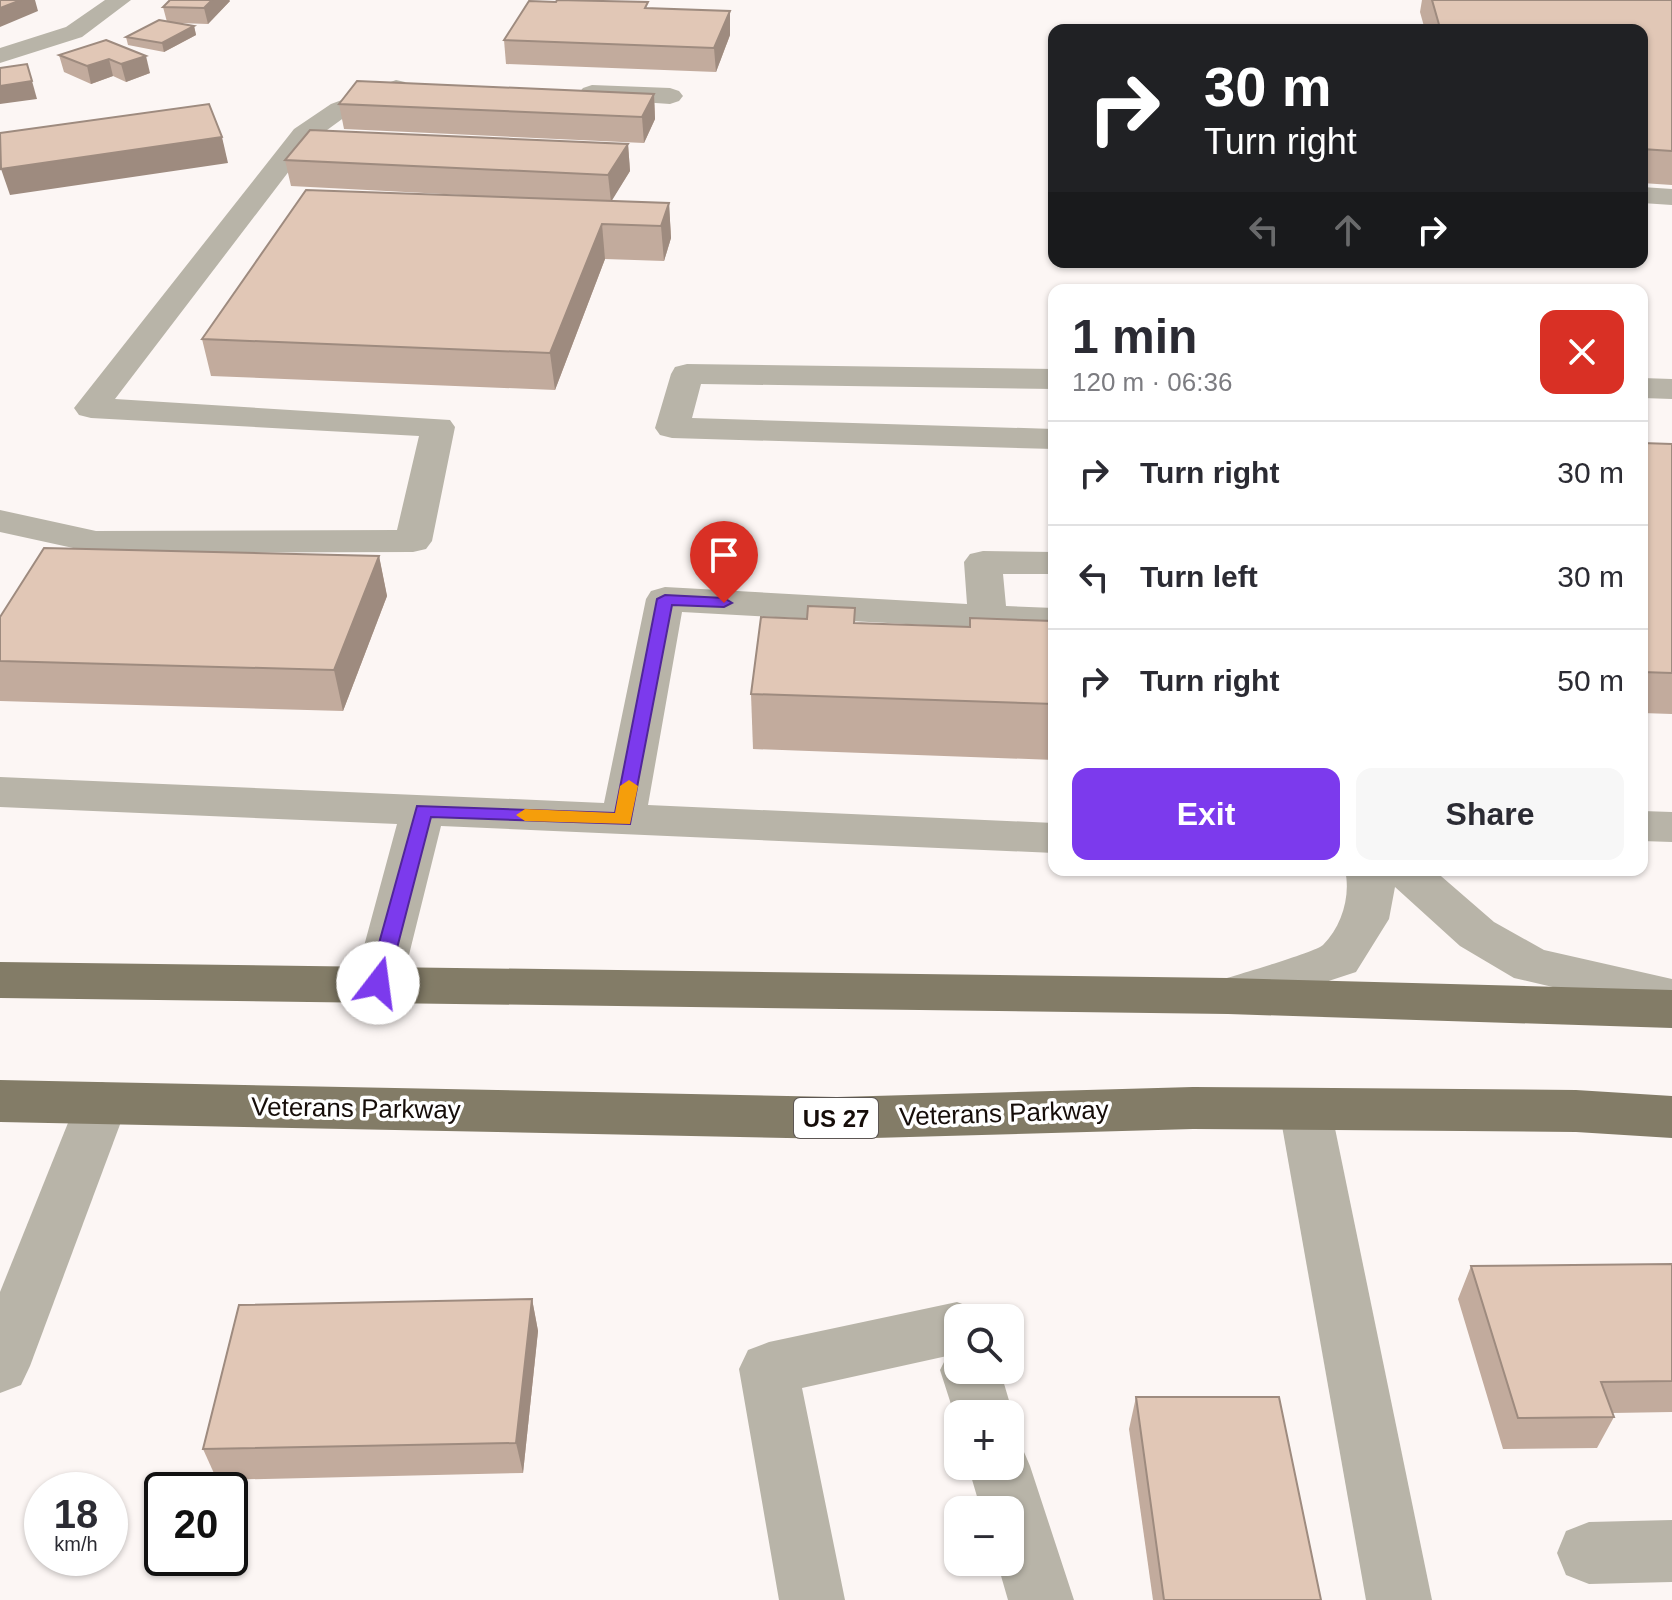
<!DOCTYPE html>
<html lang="en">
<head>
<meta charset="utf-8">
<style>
	body { margin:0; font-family:Arial,sans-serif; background:#f7f7f7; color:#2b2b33; height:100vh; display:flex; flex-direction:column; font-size:30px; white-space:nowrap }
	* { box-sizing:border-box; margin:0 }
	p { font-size:26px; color:#7c7c81 }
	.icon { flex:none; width:44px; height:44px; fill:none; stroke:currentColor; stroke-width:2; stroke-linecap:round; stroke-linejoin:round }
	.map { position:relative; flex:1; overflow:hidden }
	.sheet { position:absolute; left:1048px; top:284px; width:600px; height:592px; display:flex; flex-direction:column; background:#fff; border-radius:16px; box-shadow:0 2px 6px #0004 }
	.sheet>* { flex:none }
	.hud { position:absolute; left:1048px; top:24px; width:600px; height:244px; border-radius:16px; box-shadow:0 2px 6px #0004; background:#202124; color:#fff; overflow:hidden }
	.controls { position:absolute; left:944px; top:1304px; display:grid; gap:16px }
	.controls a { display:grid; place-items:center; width:80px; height:80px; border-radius:16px; background:#fff; box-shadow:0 2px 6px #0004; font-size:40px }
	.speed { position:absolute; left:24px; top:1472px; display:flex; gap:16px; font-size:40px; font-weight:700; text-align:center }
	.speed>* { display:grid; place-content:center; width:104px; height:104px; border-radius:50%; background:#fff; box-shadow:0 2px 6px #0004; line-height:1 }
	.speed small { font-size:20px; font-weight:400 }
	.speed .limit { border:4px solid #111; border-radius:12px; background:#fff; color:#111 }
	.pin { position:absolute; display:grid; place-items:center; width:68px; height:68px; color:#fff; margin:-82px -34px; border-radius:50% 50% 50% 0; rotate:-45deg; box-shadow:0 0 8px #0007 }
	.pin .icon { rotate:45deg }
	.me { position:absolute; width:88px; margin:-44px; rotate:15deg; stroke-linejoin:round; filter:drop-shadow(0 0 6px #0008) }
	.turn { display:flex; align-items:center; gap:28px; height:168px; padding:0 24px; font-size:36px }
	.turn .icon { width:104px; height:104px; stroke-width:2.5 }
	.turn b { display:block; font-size:56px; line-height:68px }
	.lanes { display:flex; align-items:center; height:76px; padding:0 24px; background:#0003; justify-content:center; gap:40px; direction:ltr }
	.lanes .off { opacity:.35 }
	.round { display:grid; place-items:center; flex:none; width:84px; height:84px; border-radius:16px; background:#f7f7f7 }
	.summary { display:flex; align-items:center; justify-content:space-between; height:136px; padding:0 24px }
	h1 { font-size:48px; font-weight:700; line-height:60px }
	.cta { display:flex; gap:16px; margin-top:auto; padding:16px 24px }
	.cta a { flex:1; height:92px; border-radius:16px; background:#7c3aed; color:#fff; font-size:32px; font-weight:700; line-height:92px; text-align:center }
	.cta a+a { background:#f7f7f7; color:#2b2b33 }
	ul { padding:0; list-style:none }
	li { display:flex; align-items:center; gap:24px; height:104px; padding:0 24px; border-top:2px solid #e1e1e2 }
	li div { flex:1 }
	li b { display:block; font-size:30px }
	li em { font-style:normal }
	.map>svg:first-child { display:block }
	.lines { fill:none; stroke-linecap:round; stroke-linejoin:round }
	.minor { fill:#b8b4a8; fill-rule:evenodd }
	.major { fill:#837c67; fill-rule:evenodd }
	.wall { fill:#c2ab9d }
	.shaded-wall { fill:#9e8b7f }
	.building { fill:#e1c7b6; stroke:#9e8b7f; stroke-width:2 }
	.route { fill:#7c3aed; stroke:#51269a; stroke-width:2 }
	.slow { fill:#f59e0b }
	.labels { text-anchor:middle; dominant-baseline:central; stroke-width:7; stroke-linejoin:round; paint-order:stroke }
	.shield { fill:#fff; stroke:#5c5653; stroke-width:2 }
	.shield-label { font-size:24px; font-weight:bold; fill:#160d09 }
	.street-label { font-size:26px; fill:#160d09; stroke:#fff }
</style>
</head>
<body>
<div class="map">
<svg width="1672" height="1600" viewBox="0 0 1672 1600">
	<rect width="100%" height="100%" fill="#fcf6f4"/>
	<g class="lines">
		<g class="minor">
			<path d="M 105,0 L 131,0 L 82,37 L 0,63 L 0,48 L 66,27 Z"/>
			<path d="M 396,80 L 405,82 L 408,87 L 405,92 L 349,114 L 312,141 L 115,399 L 450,420 L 455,427 L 432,541 L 426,549 L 413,552 L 96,553 L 0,532 L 0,510 L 96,531 L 397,530 L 419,436 L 91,418 L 79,415 L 74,408 L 294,129 L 331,104 Z"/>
			<path d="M 592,85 L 670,88 L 679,91 L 683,96 L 679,101 L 670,104 L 583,98 L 579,93 L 583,88 Z"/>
			<path d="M 1642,187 L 1672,189 L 1672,205 L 1642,203 Z"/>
			<path d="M 687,364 L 1054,369 L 1054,389 L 701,384 L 692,418 L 1054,429 L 1054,449 L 672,438 L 660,435 L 655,428 L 671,374 L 675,367 Z"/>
			<path d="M 1642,378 L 1672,379 L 1672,399 L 1642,398 Z"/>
			<path d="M 983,551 L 1054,552 L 1054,574 L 1003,574 L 1006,606 L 1054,608 L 1054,632 L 682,612 L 648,805 L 1054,823 L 1054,853 L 441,826 L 402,983 L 395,996 L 378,1001 L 361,996 L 354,983 L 397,824 L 0,807 L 0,777 L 604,803 L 646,599 L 651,591 L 665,587 L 967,604 L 964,562 L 970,554 Z"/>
			<path d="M 1642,811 L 1672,812 L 1672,842 L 1642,841 Z"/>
			<path d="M 1345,870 L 1434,870 L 1494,922 L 1544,950 L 1672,979 L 1672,1015 L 1514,978 L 1460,946 L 1395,887 L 1389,919 L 1356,972 L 1228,1014 L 1211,1009 L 1203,996 L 1211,983 C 1229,977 1314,953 1323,945 C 1342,926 1351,895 1345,870 Z"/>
			<path d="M 102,1082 L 120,1088 L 128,1103 L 30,1366 L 21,1385 L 0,1393 L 0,1292 L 76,1103 L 84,1088 Z"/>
			<path d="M 1305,1088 L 1323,1094 L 1331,1109 L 1432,1600 L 1366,1600 L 1279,1109 L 1287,1094 Z"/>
			<path d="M 957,1302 L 978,1310 L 981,1318 L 958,1318 L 958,1370 L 1000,1370 L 1013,1414 L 1010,1421 L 1010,1414 L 958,1414 L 958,1426 L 940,1370 L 947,1356 L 802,1388 L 845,1600 L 779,1600 L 739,1369 L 748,1350 L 769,1342 Z"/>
			<path d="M 1010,1441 L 1021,1445 L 1030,1466 L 1074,1600 L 1008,1600 L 997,1562 L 1010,1562 L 1010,1510 L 981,1510 L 968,1466 L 1010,1466 Z"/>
			<path d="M 1672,1520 L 1672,1582 L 1589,1584 L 1566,1575 L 1557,1553 L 1566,1531 L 1589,1522 Z"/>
		</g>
		<g class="major">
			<path d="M 0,962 L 1228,978 L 1672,990 L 1672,1028 L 1228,1014 L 0,998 Z"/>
			<path d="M 0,1080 L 837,1097 L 1193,1087 L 1576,1090 L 1672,1096 L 1672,1138 L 1576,1132 L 1193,1129 L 837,1139 L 0,1122 Z"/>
		</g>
	</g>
	<g class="wall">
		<path d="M 170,0 L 229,0 L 230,1 L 208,24 L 178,23 L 194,26 L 196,35 L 164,52 L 128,45 L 126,37 L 167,22 L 163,7 Z"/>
		<path d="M 1422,0 L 1672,0 L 1672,185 L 1642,183 L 1642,30 L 1425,30 L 1420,12 Z"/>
		<path d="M 648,8 L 730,35 L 716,72 L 506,64 L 504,40 Z"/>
		<path d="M 106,40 L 150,73 L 126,82 L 113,76 L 91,84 L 64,72 L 59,55 Z"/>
		<path d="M 654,94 L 655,119 L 644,143 L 344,129 L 339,104 Z"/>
		<path d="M 628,144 L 630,171 L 611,201 L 669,203 L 671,238 L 664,261 L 605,259 L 555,390 L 211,376 L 202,339 L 540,199 L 291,186 L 285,160 Z"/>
		<path d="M 1642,443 L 1672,444 L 1672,714 L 1642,713 Z"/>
		<path d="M 379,556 L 387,596 L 343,711 L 0,701 L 0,617 Z"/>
		<path d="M 855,623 L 1054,632 L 1054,760 L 753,749 L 751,694 Z"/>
		<path d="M 1672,1264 L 1672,1412 L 1612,1413 L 1614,1417 L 1597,1448 L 1503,1449 L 1458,1299 L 1471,1266 Z"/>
		<path d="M 532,1299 L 538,1331 L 523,1473 L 217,1480 L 203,1449 Z"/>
		<path d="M 1136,1397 L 1321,1600 L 1153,1600 L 1129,1429 Z"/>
	</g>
	<g class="shaded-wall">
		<path d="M 21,0 L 35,0 L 38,11 L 0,27 L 0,8 Z"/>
		<path d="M 212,0 L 229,0 L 230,1 L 208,24 L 204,8 Z"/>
		<path d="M 730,11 L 730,35 L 716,72 L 714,48 Z"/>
		<path d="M 194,26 L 196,35 L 164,52 L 162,43 Z"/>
		<path d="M 146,56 L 150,73 L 126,82 L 121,64 Z"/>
		<path d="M 109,59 L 113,76 L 91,84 L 87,66 Z"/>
		<path d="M 32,81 L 37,99 L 0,104 L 0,86 Z"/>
		<path d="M 654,94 L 655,119 L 644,143 L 642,117 Z"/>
		<path d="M 222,137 L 228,163 L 10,195 L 1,169 Z"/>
		<path d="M 628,144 L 630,171 L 611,202 L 608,175 Z"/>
		<path d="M 669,203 L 671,238 L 664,261 L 661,226 Z"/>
		<path d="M 602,224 L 605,259 L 555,390 L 550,353 Z"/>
		<path d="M 379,556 L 387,596 L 343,711 L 334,670 Z"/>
		<path d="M 532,1299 L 538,1331 L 523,1473 L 516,1443 Z"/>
	</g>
	<g class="building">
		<path d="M 0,0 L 21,0 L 0,8 Z"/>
		<path d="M 170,0 L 212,0 L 204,8 L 163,7 Z"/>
		<path d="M 557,0 L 648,2 L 645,8 L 730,11 L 714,48 L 504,40 L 529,1 L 556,2 Z"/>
		<path d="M 1432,0 L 1672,0 L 1672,151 L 1642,149 L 1642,30 L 1456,30 L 1455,28 L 1440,28 Z"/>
		<path d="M 159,20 L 194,26 L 162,43 L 126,37 Z"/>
		<path d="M 106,40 L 146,56 L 121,64 L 109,59 L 87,66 L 59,55 Z"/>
		<path d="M 27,64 L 32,81 L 0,86 L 0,68 Z"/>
		<path d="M 357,81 L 654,94 L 642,117 L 339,104 Z"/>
		<path d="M 209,104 L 222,137 L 1,169 L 0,133 Z"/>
		<path d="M 310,130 L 628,144 L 608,175 L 285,160 Z"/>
		<path d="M 306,190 L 669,203 L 661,226 L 602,224 L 550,353 L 202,339 Z"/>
		<path d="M 1642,443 L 1672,444 L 1672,673 L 1642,672 Z"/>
		<path d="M 44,548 L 379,556 L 334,670 L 0,661 L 0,617 Z"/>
		<path d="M 808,606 L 855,608 L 854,623 L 970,627 L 970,618 L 1053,621 L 1054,632 L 1054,704 L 751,694 L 761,617 L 807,619 Z"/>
		<path d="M 1672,1264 L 1672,1381 L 1601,1382 L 1614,1417 L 1518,1418 L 1471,1266 Z"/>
		<path d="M 532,1299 L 516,1443 L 203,1449 L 239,1305 Z"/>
		<path d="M 1136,1397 L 1279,1397 L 1321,1600 L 1164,1600 Z"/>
	</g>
	<path class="route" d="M 665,595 L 724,598 L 732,603 L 724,607 L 672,605 L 630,824 L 431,817 L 388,983 L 385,989 L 371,989 L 368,983 L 417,806 L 615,813 L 657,599 Z"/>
	<path class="slow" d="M 629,780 L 638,786 L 630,824 L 525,821 L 516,815 L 525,809 L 615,813 L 620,786 Z"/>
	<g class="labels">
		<rect class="shield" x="794" y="1098" width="84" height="40" rx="6"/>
		<g class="shield-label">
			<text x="836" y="1118">US 27</text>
		</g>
		<g class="street-label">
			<text transform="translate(356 1108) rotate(1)">Veterans Parkway</text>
			<text transform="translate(1004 1113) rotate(-2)">Veterans Parkway</text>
		</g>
	</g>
</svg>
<div class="controls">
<a><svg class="icon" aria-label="search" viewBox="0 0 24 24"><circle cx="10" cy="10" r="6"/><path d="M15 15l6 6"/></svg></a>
<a>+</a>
<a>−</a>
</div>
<div class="speed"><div>18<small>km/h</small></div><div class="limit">20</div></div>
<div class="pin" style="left:724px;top:603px;background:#d93025"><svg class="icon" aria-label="arrive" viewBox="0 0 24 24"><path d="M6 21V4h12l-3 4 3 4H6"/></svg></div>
<svg class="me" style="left:378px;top:983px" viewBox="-20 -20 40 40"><circle r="19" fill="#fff"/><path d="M0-13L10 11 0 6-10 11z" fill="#7c3aed"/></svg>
<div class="hud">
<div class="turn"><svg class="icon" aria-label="right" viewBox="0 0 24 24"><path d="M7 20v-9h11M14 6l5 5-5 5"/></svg><div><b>30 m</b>Turn right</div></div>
<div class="lanes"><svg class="icon off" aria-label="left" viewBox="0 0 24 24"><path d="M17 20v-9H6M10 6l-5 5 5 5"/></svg><svg class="icon off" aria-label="ahead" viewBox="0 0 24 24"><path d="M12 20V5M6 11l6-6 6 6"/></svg><svg class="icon" aria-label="right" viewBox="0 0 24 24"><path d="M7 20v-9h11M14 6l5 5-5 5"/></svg></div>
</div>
<section class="sheet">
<div class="summary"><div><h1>1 min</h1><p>120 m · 06:36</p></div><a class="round" style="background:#d93025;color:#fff"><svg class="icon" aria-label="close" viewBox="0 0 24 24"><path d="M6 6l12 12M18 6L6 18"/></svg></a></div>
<ul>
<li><svg class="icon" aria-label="right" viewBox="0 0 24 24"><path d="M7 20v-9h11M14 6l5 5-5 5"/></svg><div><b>Turn right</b></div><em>30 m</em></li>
<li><svg class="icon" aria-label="left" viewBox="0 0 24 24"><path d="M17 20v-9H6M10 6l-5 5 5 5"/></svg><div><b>Turn left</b></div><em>30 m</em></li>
<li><svg class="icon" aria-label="right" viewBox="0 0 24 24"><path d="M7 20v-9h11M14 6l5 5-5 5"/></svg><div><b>Turn right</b></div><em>50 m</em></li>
</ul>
<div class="cta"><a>Exit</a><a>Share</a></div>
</section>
</div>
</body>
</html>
